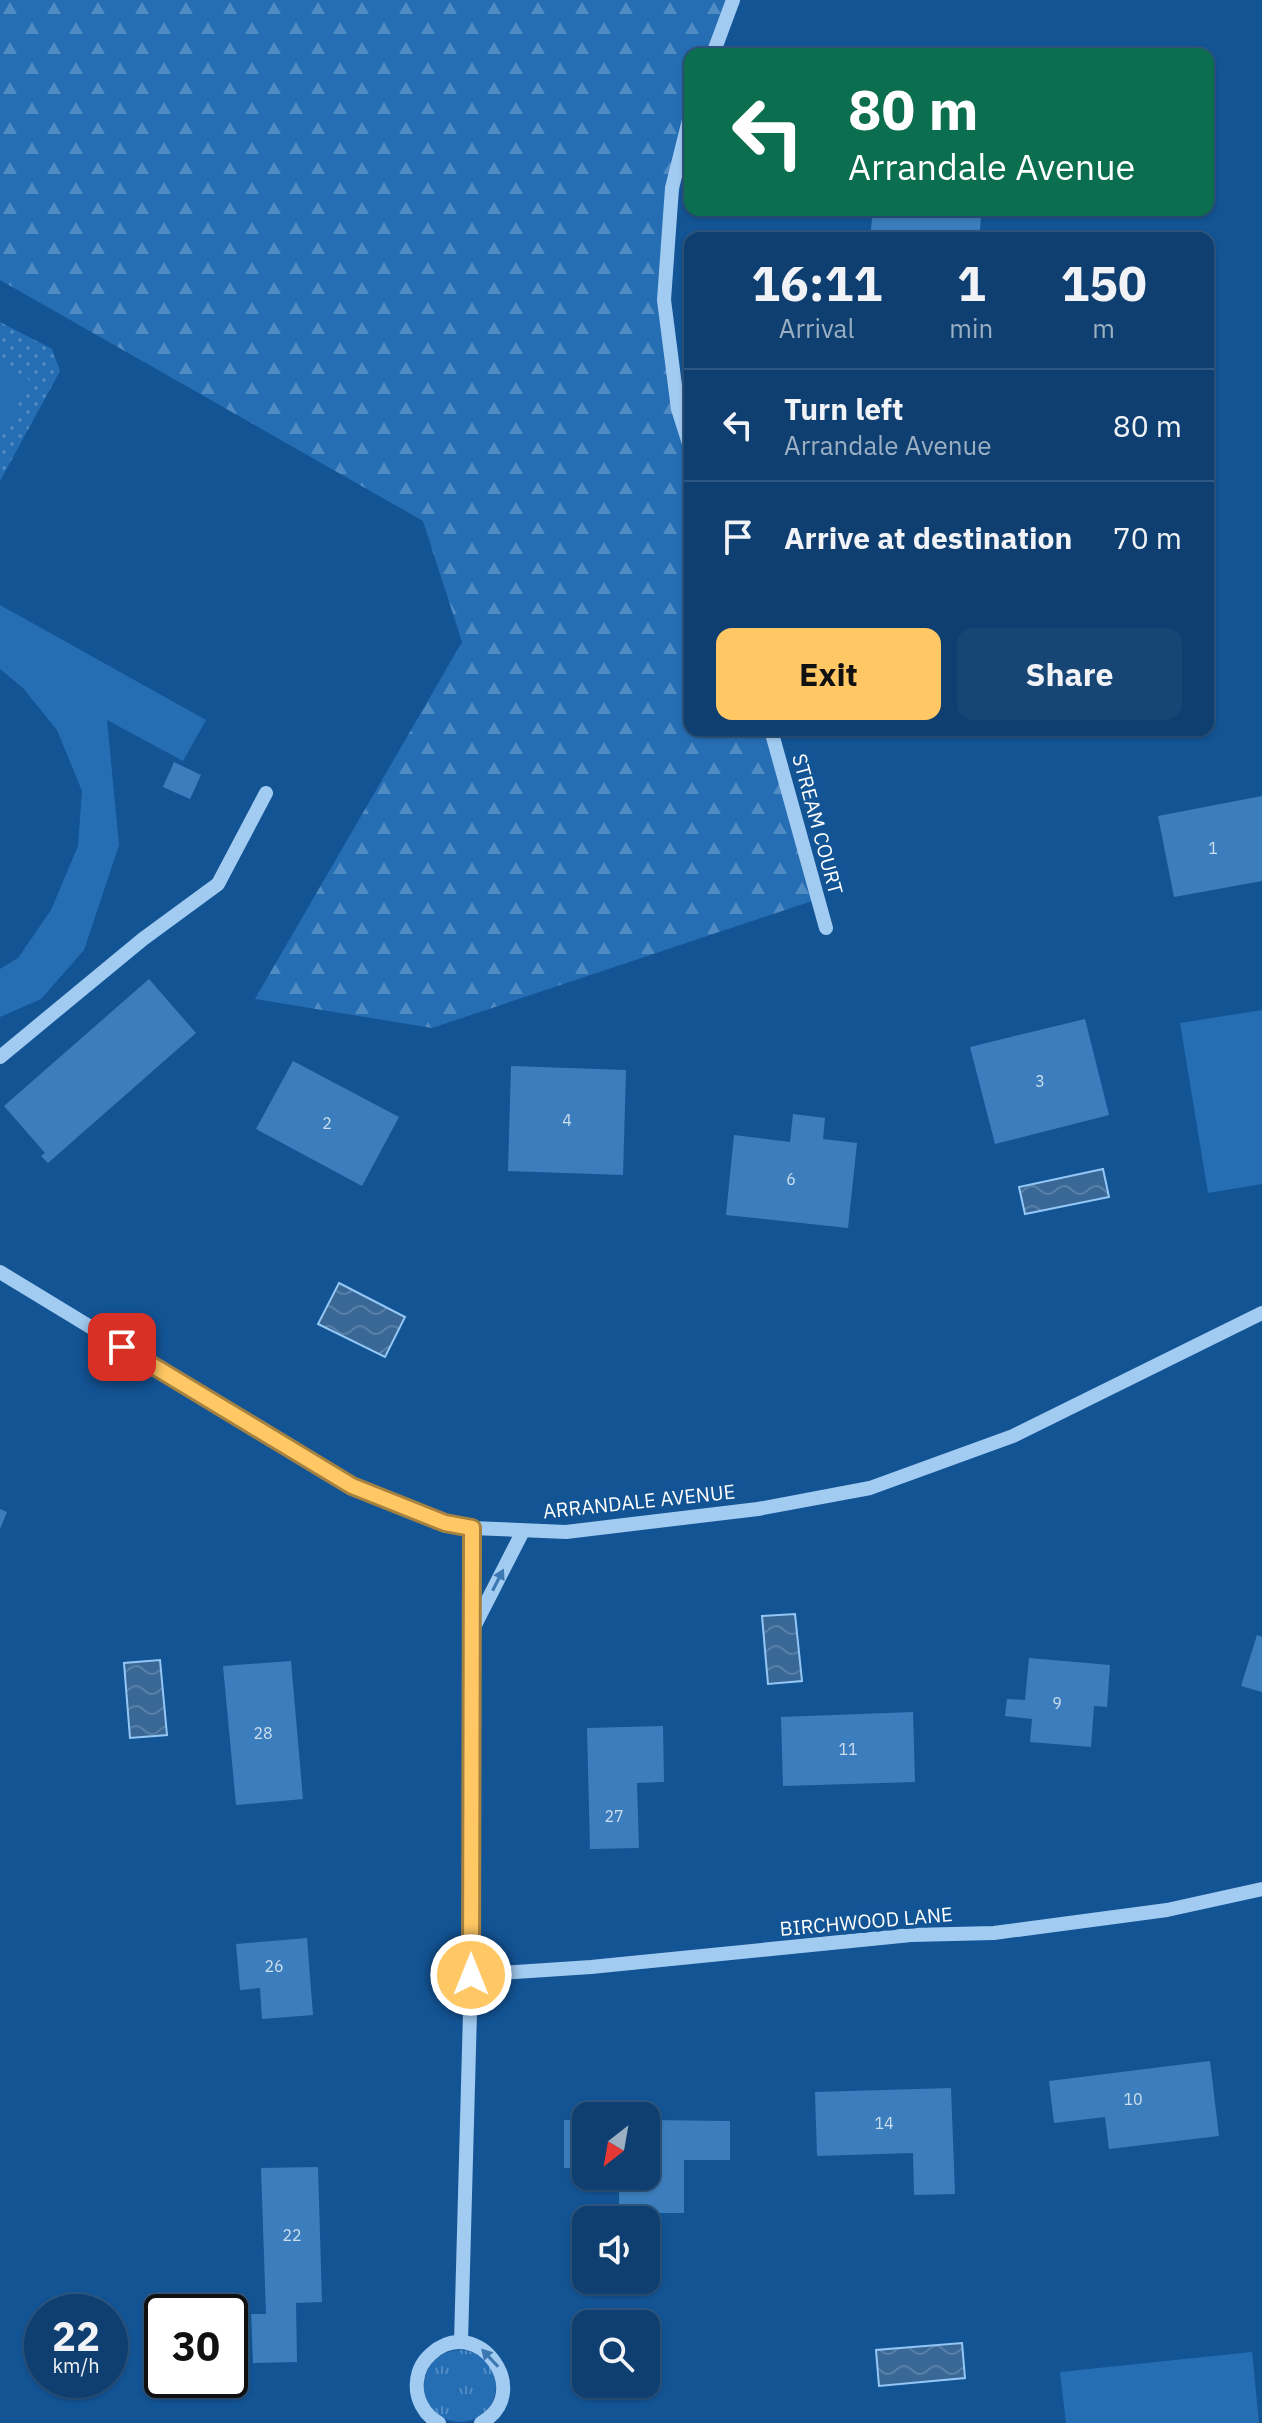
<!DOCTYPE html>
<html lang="en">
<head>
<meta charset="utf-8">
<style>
	body { margin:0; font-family:"IBM Plex Sans",sans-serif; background:#174675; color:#f1f3f6; height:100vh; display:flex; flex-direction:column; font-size:30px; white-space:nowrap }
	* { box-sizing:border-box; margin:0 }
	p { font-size:26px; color:#9bafc3 }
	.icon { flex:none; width:44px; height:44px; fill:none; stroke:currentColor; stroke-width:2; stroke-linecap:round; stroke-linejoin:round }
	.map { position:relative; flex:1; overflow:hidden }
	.panel { position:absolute; left:684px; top:232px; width:530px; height:504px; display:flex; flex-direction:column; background:#0e3f70; border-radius:16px; box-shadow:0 2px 6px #0004,0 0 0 2px #2e5883 }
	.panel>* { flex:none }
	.guide { position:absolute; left:684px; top:48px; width:530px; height:168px; border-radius:16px; box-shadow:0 2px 6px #0004,0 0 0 2px #2e5883; background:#0b6e4f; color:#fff; overflow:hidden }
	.needle { width:52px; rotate:211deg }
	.tools { position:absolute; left:572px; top:2102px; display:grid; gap:16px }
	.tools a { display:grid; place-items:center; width:88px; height:88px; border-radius:16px; background:#0e3f70; box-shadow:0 2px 6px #0004,0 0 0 2px #2e5883; font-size:40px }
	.speed { position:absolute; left:24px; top:2294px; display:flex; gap:16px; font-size:40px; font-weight:700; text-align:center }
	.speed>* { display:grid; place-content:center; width:104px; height:104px; border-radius:50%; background:#0e3f70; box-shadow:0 2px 6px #0004,0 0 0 2px #2e5883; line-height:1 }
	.speed small { font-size:20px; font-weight:400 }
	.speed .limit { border:4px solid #111; border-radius:12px; background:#fff; color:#111 }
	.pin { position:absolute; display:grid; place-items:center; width:68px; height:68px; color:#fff; margin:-34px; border-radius:16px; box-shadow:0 4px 12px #0006 }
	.me { position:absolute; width:88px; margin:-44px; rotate:0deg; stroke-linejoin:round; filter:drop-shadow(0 0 6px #0008) }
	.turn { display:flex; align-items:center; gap:28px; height:168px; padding:0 32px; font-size:36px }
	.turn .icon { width:104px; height:104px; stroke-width:2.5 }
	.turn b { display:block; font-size:56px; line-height:68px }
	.eta { display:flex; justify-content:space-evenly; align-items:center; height:136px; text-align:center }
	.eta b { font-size:48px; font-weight:700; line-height:56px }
	.primary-button { display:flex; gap:16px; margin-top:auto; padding:16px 32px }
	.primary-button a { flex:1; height:92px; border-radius:16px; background:#ffc864; color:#111; font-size:32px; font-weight:700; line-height:92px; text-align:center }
	.primary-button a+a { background:#174675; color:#f1f3f6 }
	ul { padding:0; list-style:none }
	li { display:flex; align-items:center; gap:24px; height:112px; padding:0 32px; border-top:2px solid #2e5883 }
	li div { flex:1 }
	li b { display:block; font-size:30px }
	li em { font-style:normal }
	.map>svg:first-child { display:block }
	.grass { fill:url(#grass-tufts) }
	.forest { fill:url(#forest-firs) }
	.park { fill:url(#park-dots) }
	.garden { fill:#266eb4 }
	.water { fill:url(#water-waves); stroke:#94c7f5; stroke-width:2 }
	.building { fill:#3c7ebd }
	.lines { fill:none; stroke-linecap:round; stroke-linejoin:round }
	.minor { stroke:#a2cbf2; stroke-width:14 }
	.oneway { fill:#3e78b1 }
	.route-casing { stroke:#a68241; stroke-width:20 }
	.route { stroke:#ffc864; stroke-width:14 }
	.labels { text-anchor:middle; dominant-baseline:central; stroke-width:8; stroke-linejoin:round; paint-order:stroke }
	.number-label { font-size:16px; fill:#cedfee }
	.street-label { font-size:20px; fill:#fff; stroke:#135495 }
</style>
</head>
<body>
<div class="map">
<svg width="1262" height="2423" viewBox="0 0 1262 2423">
	<defs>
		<pattern id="grass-tufts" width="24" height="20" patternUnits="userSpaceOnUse" patternTransform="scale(2)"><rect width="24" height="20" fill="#266eb4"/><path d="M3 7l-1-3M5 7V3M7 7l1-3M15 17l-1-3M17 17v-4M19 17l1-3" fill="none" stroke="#518bc3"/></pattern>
		<pattern id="forest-firs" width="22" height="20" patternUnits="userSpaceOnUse" patternTransform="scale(2)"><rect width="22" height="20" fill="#266eb4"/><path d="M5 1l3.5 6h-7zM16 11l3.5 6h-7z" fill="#518bc3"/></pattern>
		<pattern id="park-dots" width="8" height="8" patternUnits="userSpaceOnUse" patternTransform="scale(2)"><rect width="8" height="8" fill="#266eb4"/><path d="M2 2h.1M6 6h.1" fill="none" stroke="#518bc3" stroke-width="1.8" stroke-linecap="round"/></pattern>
		<pattern id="water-waves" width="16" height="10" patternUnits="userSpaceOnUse" patternTransform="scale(2)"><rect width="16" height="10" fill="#396897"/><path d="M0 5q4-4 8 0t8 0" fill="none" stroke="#577fa7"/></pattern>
	</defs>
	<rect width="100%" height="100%" fill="#135495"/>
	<circle class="grass" cx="460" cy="2386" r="36"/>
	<path class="forest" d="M 0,0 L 733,0 L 713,54 L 690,54 L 690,116 L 664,300 L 690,447 L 690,730 L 771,730 L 818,899 L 432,1028 L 255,999 L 462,642 L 423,521 L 0,280 Z"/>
	<path class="park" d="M 0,322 L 52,349 L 60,371 L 0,481 Z"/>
	<g class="garden">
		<path d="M 0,365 L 31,381 L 0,438 Z"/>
		<path d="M 0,605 L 206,720 L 183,761 L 107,720 L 119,845 L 84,950 L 41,999 L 0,1017 L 0,969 L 18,958 L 51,910 L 78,846 L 82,791 L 57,730 L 23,688 L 0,669 Z"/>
		<path d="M 1262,1010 L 1262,1184 L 1208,1193 L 1180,1023 Z"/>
		<path d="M 1252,2352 L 1259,2423 L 1066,2423 L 1060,2372 Z"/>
	</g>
	<g class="water">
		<path d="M 1103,1169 L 1109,1197 L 1025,1214 L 1019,1187 Z"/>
		<path d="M 339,1283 L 405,1317 L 385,1357 L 318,1324 Z"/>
		<path d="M 795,1614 L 802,1681 L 768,1684 L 762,1616 Z"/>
		<path d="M 160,1660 L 167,1735 L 130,1738 L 124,1663 Z"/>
		<path d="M 962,2343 L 965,2378 L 879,2386 L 876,2350 Z"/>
	</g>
	<g class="building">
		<path d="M 873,210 L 982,210 L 979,238 L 870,238 Z"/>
		<path d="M 174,762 L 201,775 L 190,799 L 163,787 Z"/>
		<path d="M 1262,796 L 1262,881 L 1174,897 L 1158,816 Z"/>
		<path d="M 149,979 L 196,1033 L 48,1163 L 41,1156 L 45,1153 L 4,1106 Z"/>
		<path d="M 1085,1019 L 1109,1115 L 995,1144 L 970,1047 Z"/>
		<path d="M 293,1061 L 399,1117 L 362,1186 L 256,1129 Z"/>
		<path d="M 511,1066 L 626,1070 L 623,1175 L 508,1171 Z"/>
		<path d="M 793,1114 L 825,1118 L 823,1139 L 857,1143 L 848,1228 L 726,1215 L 734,1135 L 790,1142 Z"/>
		<path d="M 0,1509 L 7,1512 L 0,1529 Z"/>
		<path d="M 1257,1635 L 1262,1637 L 1262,1692 L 1241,1686 Z"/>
		<path d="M 1029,1658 L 1110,1665 L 1107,1707 L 1094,1706 L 1091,1747 L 1030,1742 L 1032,1719 L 1005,1716 L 1007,1699 L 1025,1700 Z"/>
		<path d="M 291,1661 L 303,1799 L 236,1805 L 223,1666 Z"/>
		<path d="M 913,1712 L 915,1782 L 783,1786 L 781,1717 Z"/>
		<path d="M 663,1726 L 664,1782 L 637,1783 L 639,1848 L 590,1849 L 587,1728 Z"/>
		<path d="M 307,1938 L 313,2015 L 262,2019 L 260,1988 L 240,1990 L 236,1944 Z"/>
		<path d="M 1210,2061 L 1219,2136 L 1109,2149 L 1105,2117 L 1054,2123 L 1049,2081 Z"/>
		<path d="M 951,2088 L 955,2194 L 914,2195 L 913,2153 L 817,2156 L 815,2092 Z"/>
		<path d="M 564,2120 L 586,2120 L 586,2169 L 564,2168 Z"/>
		<path d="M 646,2120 L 730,2121 L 730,2160 L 684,2160 L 684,2213 L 619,2213 L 619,2176 L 646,2176 Z"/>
		<path d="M 318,2167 L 322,2302 L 296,2303 L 297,2362 L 253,2363 L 251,2314 L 266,2314 L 261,2168 Z"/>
	</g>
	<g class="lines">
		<g class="minor">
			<path d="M 713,54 L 733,0"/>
			<path d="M 690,116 L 672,188 L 664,300 L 678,409 L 690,447"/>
			<path d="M 771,730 L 826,928"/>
			<path d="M 0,1057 L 143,939 L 218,884 L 266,793"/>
			<path d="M 0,1272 L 352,1486 L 445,1523 L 472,1528 L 566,1532 L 758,1509 L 870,1488 L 1013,1436 L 1262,1313"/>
			<path d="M 475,1625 L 523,1531"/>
			<path d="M 471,1975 L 591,1967 L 911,1935 L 994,1933 L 1167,1910 L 1262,1889"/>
			<path d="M 461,2342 L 471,1975 L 472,1528"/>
			<path d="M 439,2423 C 424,2415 415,2398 417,2381 C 418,2370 423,2361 431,2354 C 477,2312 536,2392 481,2423"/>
		</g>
	</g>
	<defs><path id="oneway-solid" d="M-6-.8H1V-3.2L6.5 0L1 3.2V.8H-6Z" transform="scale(2)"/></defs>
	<g class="oneway">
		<use href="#oneway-solid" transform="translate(498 1580) rotate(-63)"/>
		<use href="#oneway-solid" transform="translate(490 2358) rotate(-133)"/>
	</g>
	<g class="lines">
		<defs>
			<path id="route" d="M 122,1347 L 352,1486 L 445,1523 L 472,1528 L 471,1975"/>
		</defs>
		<use href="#route" class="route-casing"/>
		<use href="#route" class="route"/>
	</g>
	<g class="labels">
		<g class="number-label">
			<text x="1213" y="848">1</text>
			<text x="1040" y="1081">3</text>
			<text x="567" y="1120">4</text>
			<text x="327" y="1123">2</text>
			<text x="791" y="1179">6</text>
			<text x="1057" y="1703">9</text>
			<text x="263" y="1733">28</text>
			<text x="848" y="1749">11</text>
			<text x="614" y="1816">27</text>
			<text x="274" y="1966">26</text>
			<text x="1133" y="2099">10</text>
			<text x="884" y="2123">14</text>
			<text x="292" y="2235">22</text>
		</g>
		<g class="street-label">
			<text transform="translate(818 824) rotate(75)">STREAM COURT</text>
			<text transform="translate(639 1501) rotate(-6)">ARRANDALE AVENUE</text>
			<text transform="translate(866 1921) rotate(-5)">BIRCHWOOD LANE</text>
		</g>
	</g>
</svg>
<div class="tools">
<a><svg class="needle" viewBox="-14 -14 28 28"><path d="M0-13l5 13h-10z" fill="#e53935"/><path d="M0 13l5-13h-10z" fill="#9bafc3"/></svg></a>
<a><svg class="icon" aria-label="sound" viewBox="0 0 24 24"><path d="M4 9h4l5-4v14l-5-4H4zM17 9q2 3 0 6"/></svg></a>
<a><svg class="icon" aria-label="search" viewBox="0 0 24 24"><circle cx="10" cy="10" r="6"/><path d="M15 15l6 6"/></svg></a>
</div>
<div class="speed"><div>22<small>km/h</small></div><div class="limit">30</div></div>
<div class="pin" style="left:122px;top:1347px;background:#d93025"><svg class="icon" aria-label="arrive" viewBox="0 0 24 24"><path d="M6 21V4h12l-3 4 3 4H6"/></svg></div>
<svg class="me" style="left:471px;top:1975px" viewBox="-20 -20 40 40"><circle r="17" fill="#ffc864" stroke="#fff" stroke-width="3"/><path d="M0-11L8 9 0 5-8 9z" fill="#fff"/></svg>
<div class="guide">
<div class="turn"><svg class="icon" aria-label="left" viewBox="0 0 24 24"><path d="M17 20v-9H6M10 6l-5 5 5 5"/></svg><div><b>80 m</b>Arrandale Avenue</div></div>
</div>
<section class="panel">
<div class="eta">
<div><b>16:11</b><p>Arrival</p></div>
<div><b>1</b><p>min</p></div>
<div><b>150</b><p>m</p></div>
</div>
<ul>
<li><svg class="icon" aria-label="left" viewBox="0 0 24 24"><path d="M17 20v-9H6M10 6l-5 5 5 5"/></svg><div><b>Turn left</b><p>Arrandale Avenue</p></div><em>80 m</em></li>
<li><svg class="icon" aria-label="arrive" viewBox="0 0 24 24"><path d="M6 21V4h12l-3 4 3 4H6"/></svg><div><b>Arrive at destination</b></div><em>70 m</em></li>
</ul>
<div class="primary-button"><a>Exit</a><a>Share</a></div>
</section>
</div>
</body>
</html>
